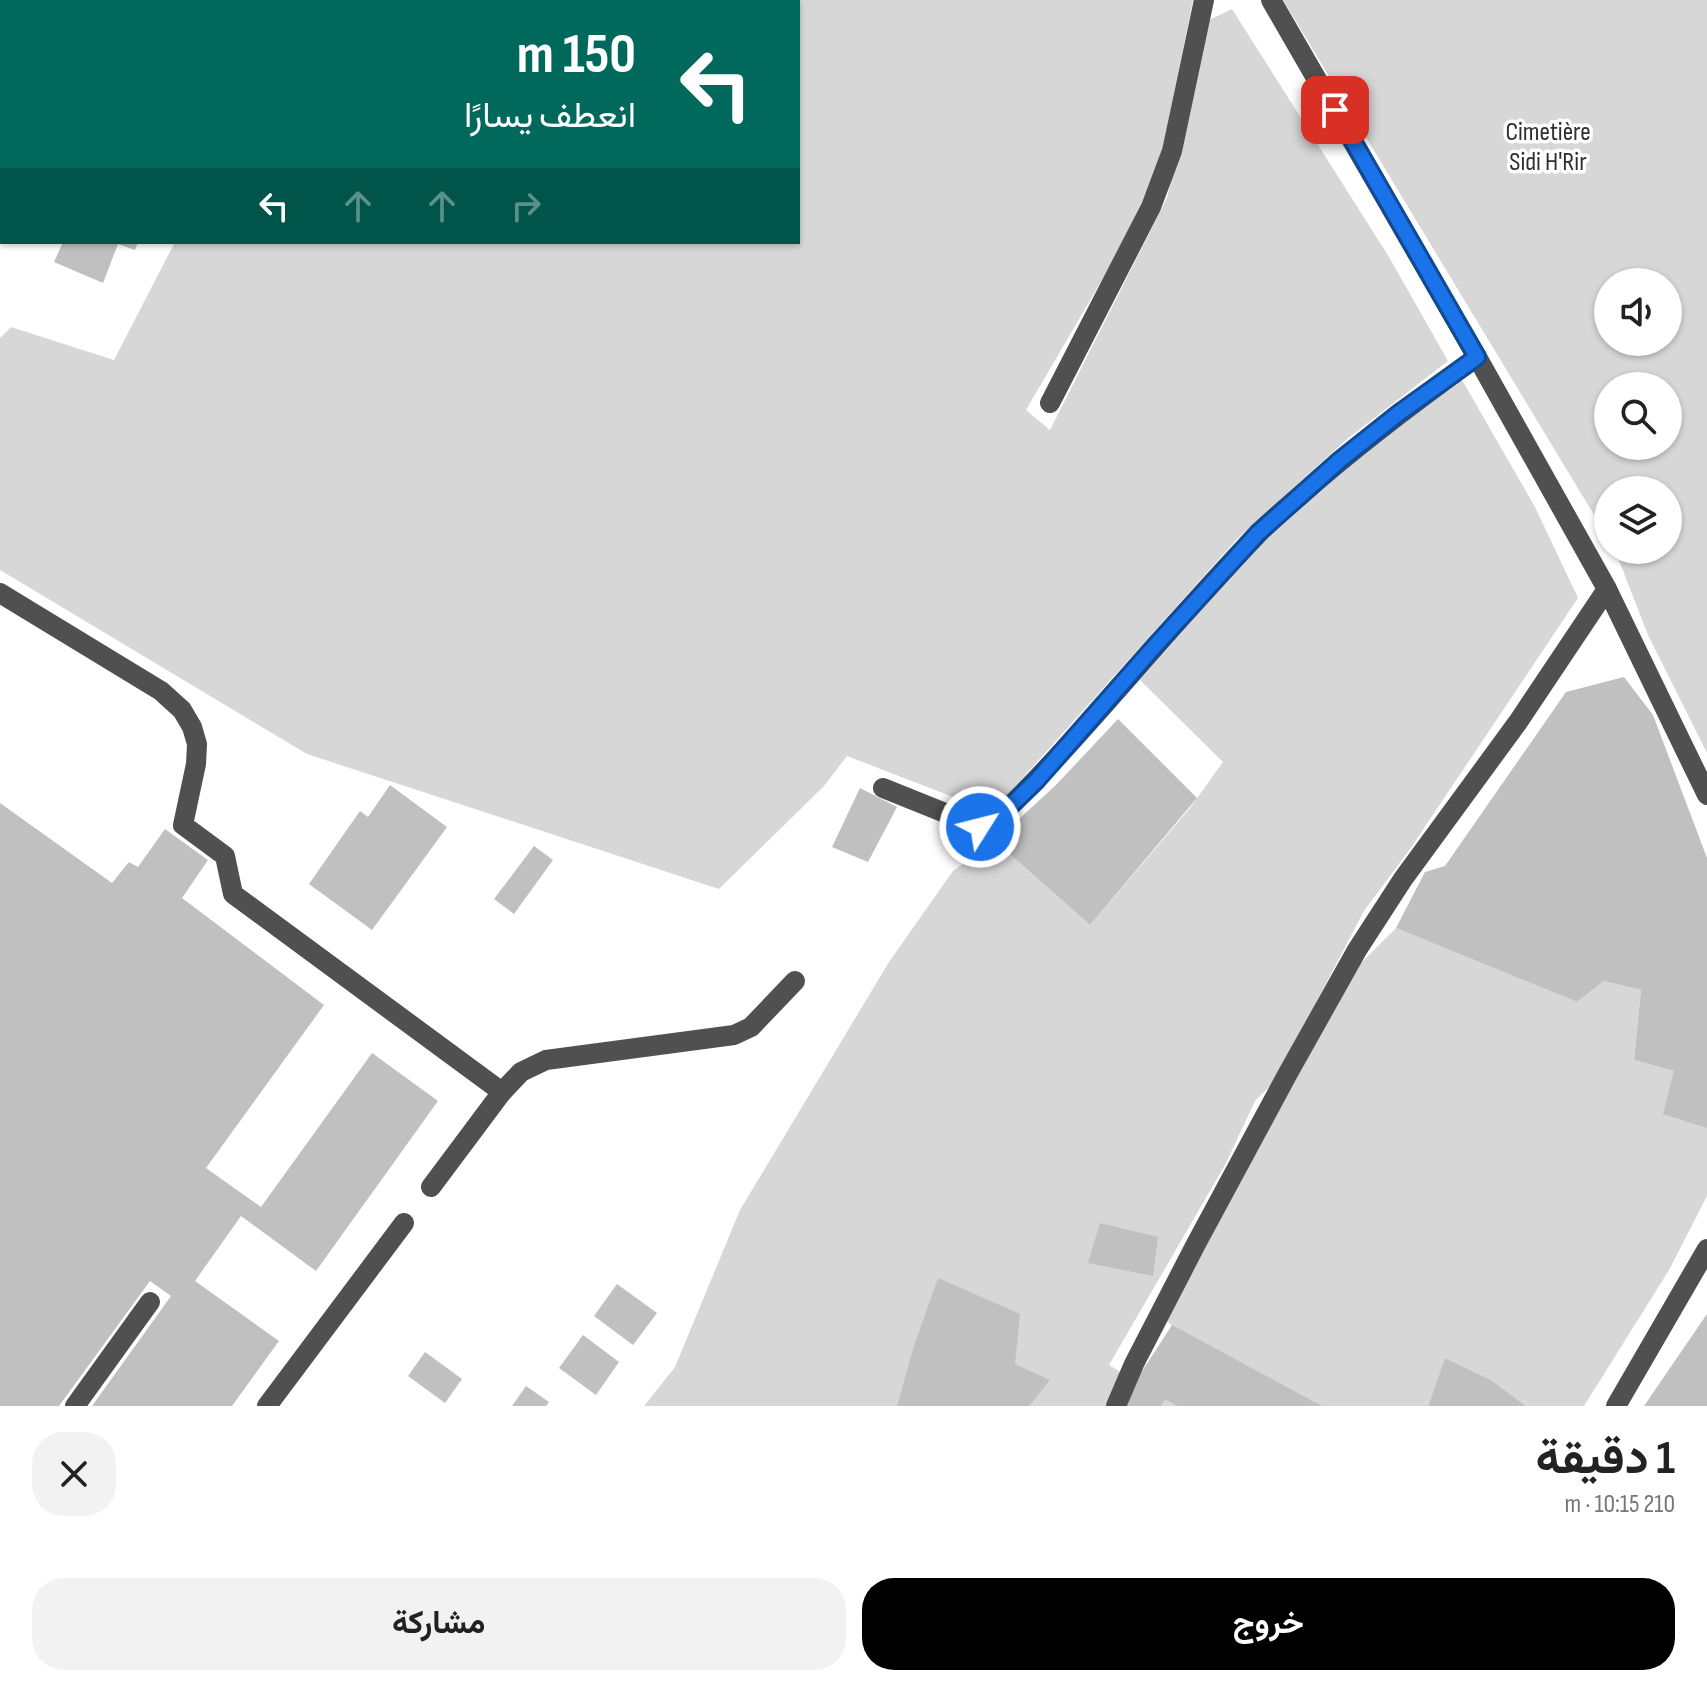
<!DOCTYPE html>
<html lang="ar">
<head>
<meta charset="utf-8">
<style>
	body { margin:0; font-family:"Sofia Sans Condensed",Vazirmatn,sans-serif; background:#f2f2f2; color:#222; direction:rtl; height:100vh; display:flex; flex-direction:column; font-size:30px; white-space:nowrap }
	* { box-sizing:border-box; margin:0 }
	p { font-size:26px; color:#767676 }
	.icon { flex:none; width:44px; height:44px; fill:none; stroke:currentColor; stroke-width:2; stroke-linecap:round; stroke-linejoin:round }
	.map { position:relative; height:1406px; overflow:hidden; direction:ltr }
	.sheet { display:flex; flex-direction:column; background:#fff; flex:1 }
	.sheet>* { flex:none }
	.top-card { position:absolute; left:0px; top:0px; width:800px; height:244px; box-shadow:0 2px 6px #0004; direction:rtl; background:#00695c; color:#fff; overflow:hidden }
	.tools { position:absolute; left:1594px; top:268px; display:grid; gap:16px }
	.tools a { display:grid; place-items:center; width:88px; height:88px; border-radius:50%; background:#fff; box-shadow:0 2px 6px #0004; font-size:40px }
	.pin { position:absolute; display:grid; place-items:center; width:68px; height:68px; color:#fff; margin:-34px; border-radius:16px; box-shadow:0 4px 12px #0006 }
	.me { position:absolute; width:88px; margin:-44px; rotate:54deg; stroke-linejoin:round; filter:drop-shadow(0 0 6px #0008) }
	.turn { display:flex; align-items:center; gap:28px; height:168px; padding:0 32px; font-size:36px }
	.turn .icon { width:104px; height:104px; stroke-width:2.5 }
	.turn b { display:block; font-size:56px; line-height:68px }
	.lanes { display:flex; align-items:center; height:76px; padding:0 32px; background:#0003; justify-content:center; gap:40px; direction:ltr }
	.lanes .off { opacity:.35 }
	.round { display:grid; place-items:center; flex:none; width:84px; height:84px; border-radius:32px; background:#f2f2f2 }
	.head { display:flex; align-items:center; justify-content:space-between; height:136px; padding:0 32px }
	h1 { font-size:48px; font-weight:700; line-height:60px }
	.button { display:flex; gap:16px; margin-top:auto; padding:16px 32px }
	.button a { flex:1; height:92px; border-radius:32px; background:#000; color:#fff; font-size:32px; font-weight:700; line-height:92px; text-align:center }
	.button a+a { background:#f2f2f2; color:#222 }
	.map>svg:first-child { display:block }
	.green { fill:#d7d7d7; fill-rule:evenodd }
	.building { fill:#c0c0c0 }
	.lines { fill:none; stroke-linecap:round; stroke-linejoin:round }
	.minor { stroke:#505050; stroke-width:20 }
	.route-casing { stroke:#114b97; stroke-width:20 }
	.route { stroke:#1a73e8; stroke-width:14 }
	.labels { text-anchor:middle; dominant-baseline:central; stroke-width:7; stroke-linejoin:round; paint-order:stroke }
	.park-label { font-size:26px; fill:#2e2e2e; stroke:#fff }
</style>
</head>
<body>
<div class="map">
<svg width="1707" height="1406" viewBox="0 0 1707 1406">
	<rect width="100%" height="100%" fill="#fff"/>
	<g class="green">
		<path d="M 39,0 L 161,0 L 167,2 L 39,2 Z"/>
		<path d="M 234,0 L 1193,0 L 1161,157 L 1127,237 L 1026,410 L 1050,430 L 1167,198 L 1207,21 L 1232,9 L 1389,257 L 1448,361 L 1347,439 L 1238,538 L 992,812 L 847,756 L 824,786 L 719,889 L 307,754 L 0,570 L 0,338 L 11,327 L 114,360 L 175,242 L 798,242 L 798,2 L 232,2 Z"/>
		<path d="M 1283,0 L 1707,0 L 1707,753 L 1648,635 L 1615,550 L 1668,550 L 1668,490 L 1608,490 L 1608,538 ZM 1608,282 L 1668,282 L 1668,342 L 1608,342 ZM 1668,386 L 1668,446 L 1608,446 L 1608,386 Z"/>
		<path d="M 1462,380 L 1535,507 L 1578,598 L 1410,849 L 1364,911 L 1275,1081 L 1255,1101 L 1225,1165 L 1109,1365 L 1135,1381 L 1172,1326 L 1163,1316 L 1351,973 L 1396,928 L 1577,1002 L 1604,981 L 1641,990 L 1634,1060 L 1674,1071 L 1707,1128 L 1707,1196 L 1669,1270 L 1584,1406 L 1526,1406 L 1491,1380 L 1445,1358 L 1428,1406 L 644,1406 L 675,1367 L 740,1210 L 889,962 L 953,871 L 995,841 L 1090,925 L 1190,808 L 1223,762 L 1140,680 L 1250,554 L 1359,455 Z"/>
	</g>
	<g class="building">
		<path d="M 63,242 L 138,242 L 135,250 L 118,244 L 103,283 L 54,262 Z"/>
		<path d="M 1624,677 L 1653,715 L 1707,858 L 1707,1128 L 1663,1114 L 1674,1071 L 1634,1060 L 1641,990 L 1604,981 L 1577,1002 L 1396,928 L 1425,872 L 1445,866 L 1566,692 Z"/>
		<path d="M 1118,719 L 1197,798 L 1090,925 L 995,841 L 1056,785 Z"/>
		<path d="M 390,785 L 447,827 L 372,930 L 309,884 L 360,811 L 368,817 Z"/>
		<path d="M 860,788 L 897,807 L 868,862 L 832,847 Z"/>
		<path d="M 0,803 L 112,883 L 129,862 L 138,867 L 165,829 L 208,860 L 182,898 L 324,1005 L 206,1168 L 261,1207 L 372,1053 L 438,1101 L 316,1271 L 241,1216 L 195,1281 L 279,1341 L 232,1406 L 92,1406 L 171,1296 L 150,1281 L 59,1406 L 0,1406 Z"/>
		<path d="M 534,846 L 553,860 L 514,914 L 494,899 Z"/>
		<path d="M 1100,1223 L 1158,1237 L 1153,1276 L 1088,1263 Z"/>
		<path d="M 938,1278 L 1020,1314 L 1015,1364 L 1050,1380 L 1029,1406 L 897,1406 L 914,1346 Z"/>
		<path d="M 617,1284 L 657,1313 L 633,1345 L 594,1316 Z"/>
		<path d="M 1707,1314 L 1707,1406 L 1644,1406 Z"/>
		<path d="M 1172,1325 L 1322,1406 L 1177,1406 L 1165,1399 L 1161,1406 L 1120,1406 Z"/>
		<path d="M 583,1335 L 619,1362 L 596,1395 L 559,1368 Z"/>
		<path d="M 425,1352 L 462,1379 L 445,1403 L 408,1376 Z"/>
		<path d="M 1445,1358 L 1491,1380 L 1526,1406 L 1428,1406 Z"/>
		<path d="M 526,1386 L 549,1402 L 546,1406 L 512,1406 Z"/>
	</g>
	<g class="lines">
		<g class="minor">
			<path d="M 1271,0 L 1477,357 L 1607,589 L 1707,795"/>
			<path d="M 1050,403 L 1151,207 L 1172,151 L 1204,0"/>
			<path d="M 0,593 L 161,691 L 182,710 L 192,727 L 197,744 L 196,764 L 183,825 L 225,856 L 233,894 L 502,1092"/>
			<path d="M 883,788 L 980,827 L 990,826 C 1084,735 1165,630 1256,536 C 1270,521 1286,508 1301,495 C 1357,445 1416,401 1477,357"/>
			<path d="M 431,1187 L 502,1092 L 521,1072 L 546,1060 L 734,1035 L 751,1027 L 795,981"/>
			<path d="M 75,1406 L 150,1302"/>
			<path d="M 267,1406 L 404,1223"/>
			<path d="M 1116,1406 L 1134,1364 L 1196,1244 L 1287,1075 L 1357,950 L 1403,879 L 1518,722 L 1607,589"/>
			<path d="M 1616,1406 L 1707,1249"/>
		</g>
	</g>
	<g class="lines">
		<defs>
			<path id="route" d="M 980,827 L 990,826 L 1037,780 L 1154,647 L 1258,533 L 1340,460 L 1399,413 L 1477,357 L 1335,110"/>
		</defs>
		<use href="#route" class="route-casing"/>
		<use href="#route" class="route"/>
	</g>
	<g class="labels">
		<g class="park-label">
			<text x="1548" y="132">Cimetière<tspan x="1548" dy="30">Sidi H'Rir</tspan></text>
		</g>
	</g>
</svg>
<div class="tools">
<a><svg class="icon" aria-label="sound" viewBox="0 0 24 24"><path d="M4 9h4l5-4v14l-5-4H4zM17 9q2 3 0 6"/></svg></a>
<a><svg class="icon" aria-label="search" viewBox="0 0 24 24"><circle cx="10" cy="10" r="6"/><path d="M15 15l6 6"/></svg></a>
<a><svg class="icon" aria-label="layers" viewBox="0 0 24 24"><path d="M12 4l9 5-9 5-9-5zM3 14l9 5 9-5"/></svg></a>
</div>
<div class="pin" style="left:1335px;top:110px;background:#d93025"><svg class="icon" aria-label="arrive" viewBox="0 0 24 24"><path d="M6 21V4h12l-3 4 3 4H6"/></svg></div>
<svg class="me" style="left:980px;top:827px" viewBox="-20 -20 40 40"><circle r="17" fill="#1a73e8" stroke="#fff" stroke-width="3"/><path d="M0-11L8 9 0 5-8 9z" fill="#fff"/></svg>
<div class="top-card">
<div class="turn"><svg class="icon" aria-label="left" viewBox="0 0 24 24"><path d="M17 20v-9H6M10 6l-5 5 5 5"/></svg><div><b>150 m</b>انعطف يسارًا</div></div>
<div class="lanes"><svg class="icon" aria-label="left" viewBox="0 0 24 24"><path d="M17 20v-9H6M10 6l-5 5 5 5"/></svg><svg class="icon off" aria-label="ahead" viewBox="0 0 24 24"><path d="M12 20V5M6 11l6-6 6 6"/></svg><svg class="icon off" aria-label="ahead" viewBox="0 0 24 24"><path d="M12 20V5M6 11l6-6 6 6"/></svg><svg class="icon off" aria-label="right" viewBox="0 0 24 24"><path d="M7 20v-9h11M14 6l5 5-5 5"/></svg></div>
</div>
</div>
<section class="sheet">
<div class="head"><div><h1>1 دقيقة</h1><p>210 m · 10:15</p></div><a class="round"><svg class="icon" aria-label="close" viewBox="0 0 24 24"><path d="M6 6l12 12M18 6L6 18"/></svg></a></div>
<div class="button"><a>خروج</a><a>مشاركة</a></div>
</section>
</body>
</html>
